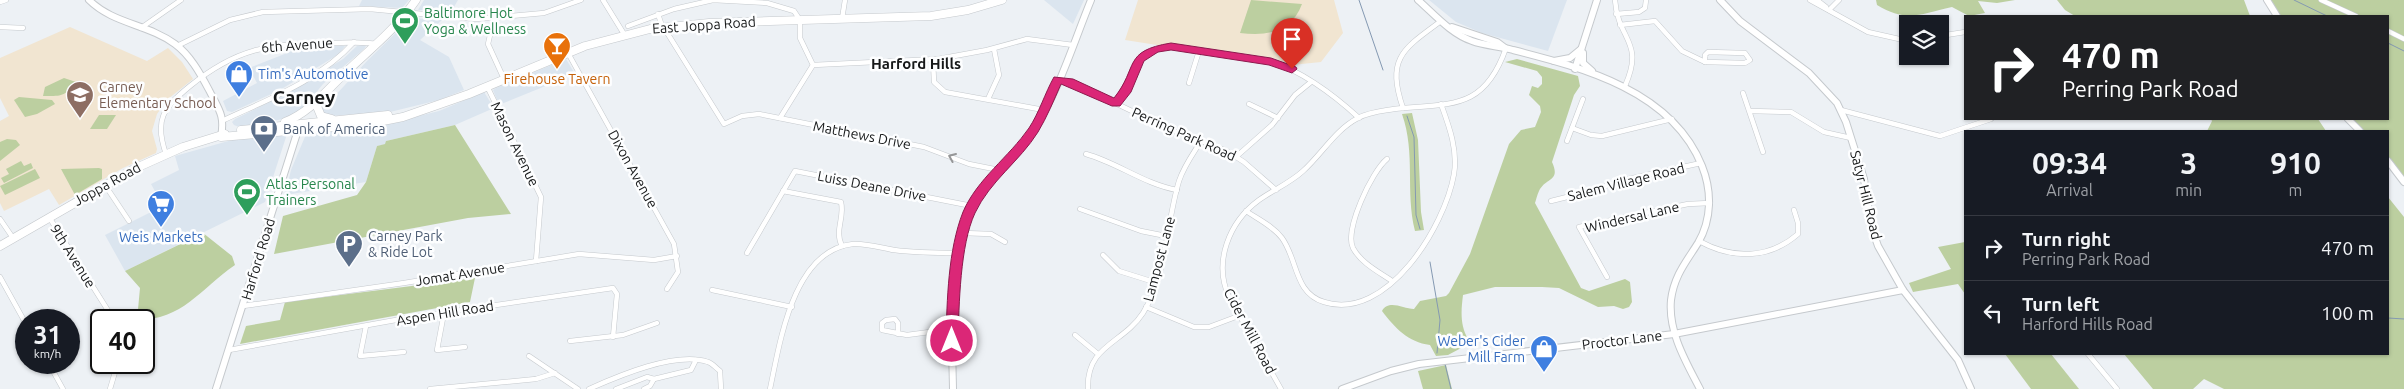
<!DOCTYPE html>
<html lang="en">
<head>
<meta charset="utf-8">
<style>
	body { margin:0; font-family:Ubuntu,sans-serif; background:#20242c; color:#f1f3f6; height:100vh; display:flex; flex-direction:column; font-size:19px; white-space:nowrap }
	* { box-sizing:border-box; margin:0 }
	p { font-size:16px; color:#9ea1a6 }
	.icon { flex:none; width:28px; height:28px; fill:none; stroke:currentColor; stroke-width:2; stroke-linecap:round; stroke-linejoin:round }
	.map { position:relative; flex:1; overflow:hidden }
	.details { position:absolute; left:1964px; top:130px; width:425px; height:225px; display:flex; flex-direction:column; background:#171b24; border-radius:0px; box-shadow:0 1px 4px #0004 }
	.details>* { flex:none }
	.top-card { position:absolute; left:1964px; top:15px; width:425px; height:105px; border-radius:0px; box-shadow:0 1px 4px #0004; background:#202124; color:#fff; overflow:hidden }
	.controls { position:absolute; left:1899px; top:15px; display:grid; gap:10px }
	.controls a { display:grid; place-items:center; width:50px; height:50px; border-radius:0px; background:#171b24; box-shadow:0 1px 4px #0004; font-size:25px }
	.speed { position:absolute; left:15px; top:309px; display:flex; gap:10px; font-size:25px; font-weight:700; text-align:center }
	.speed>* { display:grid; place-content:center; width:65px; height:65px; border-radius:50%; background:#171b24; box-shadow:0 1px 4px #0004; line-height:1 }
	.speed small { font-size:12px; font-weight:400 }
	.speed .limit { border:2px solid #111; border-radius:8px; background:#fff; color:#111 }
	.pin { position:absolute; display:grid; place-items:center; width:42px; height:42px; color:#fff; margin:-51px -21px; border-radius:50% 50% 50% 0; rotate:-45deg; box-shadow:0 0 5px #0007 }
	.pin .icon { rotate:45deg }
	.me { position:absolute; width:55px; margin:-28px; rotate:0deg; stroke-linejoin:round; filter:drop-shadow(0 0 4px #0008) }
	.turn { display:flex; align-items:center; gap:18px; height:105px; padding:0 15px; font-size:22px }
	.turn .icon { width:65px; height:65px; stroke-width:2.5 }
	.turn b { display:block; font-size:35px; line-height:42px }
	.eta { display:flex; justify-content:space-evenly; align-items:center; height:85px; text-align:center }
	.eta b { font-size:30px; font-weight:700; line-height:35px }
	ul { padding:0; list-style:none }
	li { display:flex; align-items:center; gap:15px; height:65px; padding:0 15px; border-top:1px solid #363941 }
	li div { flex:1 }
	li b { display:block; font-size:19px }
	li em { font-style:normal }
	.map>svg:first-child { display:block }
	.built { fill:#dbe5ef }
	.education { fill:#f1e5d1 }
	.green { fill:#bccfa0 }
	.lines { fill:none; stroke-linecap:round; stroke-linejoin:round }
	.stream { stroke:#8499b2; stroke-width:1 }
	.street-casing { stroke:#c5c9cd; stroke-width:5.5 }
	.secondary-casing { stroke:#c5c9cd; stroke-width:8 }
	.primary-casing { stroke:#c5c9cd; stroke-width:9 }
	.street { stroke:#fff; stroke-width:4.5 }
	.secondary { stroke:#fff; stroke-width:6 }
	.primary { stroke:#fff; stroke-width:8 }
	.oneway { stroke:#969798 }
	.route { fill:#db2777; stroke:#8e194d }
	.labels { text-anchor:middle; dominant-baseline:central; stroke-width:5; stroke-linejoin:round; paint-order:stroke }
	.leisure-label { font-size:14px; fill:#27864d; stroke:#fdfeff; text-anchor:start }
	.street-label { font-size:14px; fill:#161819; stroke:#fdfeff }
	.shop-label { font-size:14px; fill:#366cbe; stroke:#fdfeff; text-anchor:start }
	.food-label { font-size:14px; fill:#c56008; stroke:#fdfeff }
	.education-label { font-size:14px; fill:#785e54; stroke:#fdfeff; text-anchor:start }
	.service-label { font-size:14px; fill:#4e5e75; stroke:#fdfeff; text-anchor:start }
	.neighbourhood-label { font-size:15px; font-weight:bold; fill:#161819; stroke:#fdfeff }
	.district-label { font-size:19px; font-weight:bold; fill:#161819; stroke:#fdfeff }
</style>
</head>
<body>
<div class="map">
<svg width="2404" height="389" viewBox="0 0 2404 389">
	<rect width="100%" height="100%" fill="#edf1f5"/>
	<g class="built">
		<path d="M 362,0 L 409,0 L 402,8 L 359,6 Z"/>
		<path d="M 424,0 L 458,0 L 451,12 L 418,10 Z"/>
		<path d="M 1044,0 L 1084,0 L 1073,24 Z"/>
		<path d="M 1429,0 L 1567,0 L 1548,51 L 1482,33 L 1456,22 Z"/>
		<path d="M 411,18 L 442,20 L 420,40 L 449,57 L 464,90 L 439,100 L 390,112 L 328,116 L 321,111 L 367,61 Z"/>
		<path d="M 364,45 L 366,46 L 364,49 L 323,84 L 302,110 L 289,118 L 239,127 L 234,125 L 232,122 L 235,119 L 288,93 L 343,59 L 357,46 Z"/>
		<path d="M 305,46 L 345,46 L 339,54 L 280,90 L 232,112 L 227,111 L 223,101 L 257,83 L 249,68 Z"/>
		<path d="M 566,59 L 575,74 L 499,105 L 493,90 L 496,88 Z"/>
		<path d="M 484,92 L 494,108 L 455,125 L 386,141 L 386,144 L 377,146 L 366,182 L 285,195 L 291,170 L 307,132 L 390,123 L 439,111 Z"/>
		<path d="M 287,134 L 265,202 L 125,271 L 105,235 L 163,206 L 151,184 L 179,170 L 175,156 L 232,140 Z"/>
	</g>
	<g class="education">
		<path d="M 1138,0 L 1334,0 L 1343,33 L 1321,62 L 1292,65 L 1273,58 L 1179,44 L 1157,45 L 1125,40 Z"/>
		<path d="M 70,27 L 147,61 L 168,48 L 182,62 L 193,79 L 168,99 L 157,114 L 152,131 L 157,149 L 156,153 L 123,168 L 59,205 L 49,189 L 4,211 L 0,203 L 0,121 L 9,116 L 0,98 L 0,58 Z"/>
	</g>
	<g class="green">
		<path d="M 1251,0 L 1302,4 C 1291,33 1267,36 1240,33 Z"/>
		<path d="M 1876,0 L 2015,0 L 1997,3 L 1978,1 L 1985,13 L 1969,16 L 1952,7 C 1920,14 1907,23 1877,5 Z"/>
		<path d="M 2057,0 L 2244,0 L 2250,16 L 2075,16 L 2065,10 Z"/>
		<path d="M 2269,0 L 2404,0 L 2404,178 L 2388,158 L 2388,131 L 2363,131 L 2351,119 L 2388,119 L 2388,16 L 2279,16 Z"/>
		<path d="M 1517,59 L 1578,76 L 1580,86 L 1574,95 L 1552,162 C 1561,182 1546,177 1539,191 C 1537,195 1536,200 1535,203 L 1581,288 L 1589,291 L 1625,279 L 1630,282 L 1632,302 L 1629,307 L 1623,309 L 1614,306 L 1598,307 L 1559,288 L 1542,287 L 1495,287 L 1463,295 C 1461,311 1460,325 1468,339 L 1465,346 L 1448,355 L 1436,356 L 1430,345 C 1408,342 1395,328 1382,311 C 1389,299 1403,309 1414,309 L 1420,301 L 1446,296 L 1449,293 L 1470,254 L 1509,144 L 1521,130 L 1535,127 L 1541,112 L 1540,106 L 1529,95 L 1532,86 L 1538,88 L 1542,84 L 1542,77 L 1537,71 L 1505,62 Z"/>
		<path d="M 64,78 L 76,82 C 64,97 62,96 43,96 L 45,87 Z"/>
		<path d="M 19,97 L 52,100 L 55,104 L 37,114 L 25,117 L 14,100 Z"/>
		<path d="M 1412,113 L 1418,140 L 1421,212 L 1424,230 L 1415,231 C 1405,191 1416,154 1402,114 Z"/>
		<path d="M 99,115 L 116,115 L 107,129 L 90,129 Z"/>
		<path d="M 2211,119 L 2318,119 L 2326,131 L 2207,131 L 2212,121 Z"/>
		<path d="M 455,125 L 511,214 L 468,218 L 274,254 L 283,216 L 357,195 L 366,182 L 377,146 L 385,144 L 386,141 Z"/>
		<path d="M 7,139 L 16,140 L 20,145 L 0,161 L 0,142 Z"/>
		<path d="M 21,161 L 24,166 L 31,163 L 33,168 L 4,183 L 1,178 L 9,174 L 6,169 Z"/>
		<path d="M 99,168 L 102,169 L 102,179 L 75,195 L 61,169 Z"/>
		<path d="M 35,169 L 40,178 L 5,195 L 0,186 Z"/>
		<path d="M 2388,197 L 2404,217 L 2404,389 L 2224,389 L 2204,379 L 2193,389 L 2153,389 L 2124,354 L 2388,354 Z"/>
		<path d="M 203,233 L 232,256 L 235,265 C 200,289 183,320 137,320 L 140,288 L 125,271 Z"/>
		<path d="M 1965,242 L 1965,294 L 1958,284 L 1913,292 L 1909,283 L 1951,269 L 1938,247 Z"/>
		<path d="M 475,278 L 470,302 L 240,344 L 246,326 L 280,320 L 285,302 Z"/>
		<path d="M 2005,354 L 2051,354 L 2079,389 L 2031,389 Z"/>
		<path d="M 1446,365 L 1452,389 L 1423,389 L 1418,371 Z"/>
	</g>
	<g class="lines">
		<g class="stream">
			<path d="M 1359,0 L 1383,70"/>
			<path d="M 2294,0 L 2327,16"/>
			<path d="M 2388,43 L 2404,51"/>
			<path d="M 1407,116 L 1414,137 L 1416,215 L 1420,229"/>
			<path d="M 1430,262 L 1440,320 L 1437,353"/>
			<path d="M 2388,318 L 2404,319"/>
			<path d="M 1445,364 L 1451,389"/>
		</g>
		<defs>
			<g id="street">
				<path d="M 603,0 L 624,34"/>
				<path d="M 1615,0 C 1618,41 1645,41 1625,86"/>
				<path d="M 1810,0 L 1868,32 L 1908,41"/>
				<path d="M 1817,0 L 1826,7"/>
				<path d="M 2321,0 L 2356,16"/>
				<path d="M 0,2 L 6,0"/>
				<path d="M 1829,10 L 1839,0"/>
				<path d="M 658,14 L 661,23 L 724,124 L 742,116 L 759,114 L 924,147 L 969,164 L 999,170"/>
				<path d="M 1616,14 L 1639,12 L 1645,8 L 1646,0"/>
				<path d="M 494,18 L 488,44 L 504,79"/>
				<path d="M 842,19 L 845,0"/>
				<path d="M 1620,25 L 1655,21 L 1682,51 L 1705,62"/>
				<path d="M 628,26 L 674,9 L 713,0 L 767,3 L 794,11 L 800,20 L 800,38 L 813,65 L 780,118"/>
				<path d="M 0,27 L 23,28"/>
				<path d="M 141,28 L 181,0"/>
				<path d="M 2388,31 L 2404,39"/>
				<path d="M 1940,36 L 1965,32"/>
				<path d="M 177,46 L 230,20 L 263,12 L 370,9 L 476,19 L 544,13 L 581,0"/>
				<path d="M 1708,52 L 1745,53 L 1750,60 L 1745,63 L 1705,62 L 1705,55 Z"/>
				<path d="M 568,53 L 674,244 L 678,272 L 667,289"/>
				<path d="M 933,60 L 934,82 L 945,92 L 1044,110"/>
				<path d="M 813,65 L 938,59 L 987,50 L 1027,39 L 1073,45"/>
				<path d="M 1059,80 L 1077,85 L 1174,131 L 1225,150 L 1244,162 L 1276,190"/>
				<path d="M 1189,83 L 1199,51"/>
				<path d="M 487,86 L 541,197 L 536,261"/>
				<path d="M 1743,93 L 1763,152"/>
				<path d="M 988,99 L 999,75 L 994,49"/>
				<path d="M 1116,103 C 1137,75 1130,54 1171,46 L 1271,61 C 1305,73 1333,94 1359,118"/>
				<path d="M 1249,104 L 1278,118"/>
				<path d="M 1403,108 C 1386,58 1403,49 1441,21"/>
				<path d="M 1841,110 L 1940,136 L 1991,119"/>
				<path d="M 1750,111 L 1791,112 L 1824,132 L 1851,138"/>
				<path d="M 224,120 C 269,99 320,80 354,42"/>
				<path d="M 1572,128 L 1591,135 L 1602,136 L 1672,119"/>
				<path d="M 1567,141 L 1583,99"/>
				<path d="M 166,154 C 154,120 163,108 190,86 C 237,48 268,44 328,43 C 344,43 361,41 377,44"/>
				<path d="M 1086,154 C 1118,163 1144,184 1177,190"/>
				<path d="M 1237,156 L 1272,125 L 1295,95 L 1311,82"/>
				<path d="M 1387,159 C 1372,171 1344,230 1353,248 C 1361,263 1379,272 1392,281"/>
				<path d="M 105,185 L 129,221"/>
				<path d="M 783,191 L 841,202 C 845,217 834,231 842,246"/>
				<path d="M 1551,201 L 1595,190 L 1619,181 L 1701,163"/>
				<path d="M 1080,209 L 1141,231 L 1166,236"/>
				<path d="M 1246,211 C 1258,219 1273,226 1282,238 C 1298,260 1294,293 1324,302 C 1387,322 1445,226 1454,174 C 1458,150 1449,126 1441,104"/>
				<path d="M 49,217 L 114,320"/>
				<path d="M 0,219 L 13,238"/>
				<path d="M 963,233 L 991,234 L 1005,242"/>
				<path d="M 1699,241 C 1732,259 1768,260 1798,234 L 1798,223 L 1794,210"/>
				<path d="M 747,253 L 795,171 L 972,206"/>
				<path d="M 1103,255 L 1119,271 L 1154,282"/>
				<path d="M 0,277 L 26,324"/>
				<path d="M 1607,277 L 1579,227 L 1688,204 L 1710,203"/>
				<path d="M 712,290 L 792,307"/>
				<path d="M 243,306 L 404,283 L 579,254 L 654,260 L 677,256"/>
				<path d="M 1146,307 L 1194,327 L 1209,327 L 1241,315"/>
				<path d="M 444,313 L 437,350 L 465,347"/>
				<path d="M 366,326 L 360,356 L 404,352"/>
				<path d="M 898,334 L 898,323 L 895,319 L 886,320 L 882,323 L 882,330 L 907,335 L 952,329"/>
				<path d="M 1075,335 L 1098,354"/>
				<path d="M 570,341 L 623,335 L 657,323"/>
				<path d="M 229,350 L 407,318 L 613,288 L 617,294 L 613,337"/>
				<path d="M 2088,354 L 2117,389"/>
				<path d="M 529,356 L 578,389"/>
				<path d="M 48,362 L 63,389"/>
				<path d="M 110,389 L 118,362"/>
				<path d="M 430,389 L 536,379 L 555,373"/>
				<path d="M 589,389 C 618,376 676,351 708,362 C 712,363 716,368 720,371 L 721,389"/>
				<path d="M 616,389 L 647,377 L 654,379 L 691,370 L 696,360"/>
				<path d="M 644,389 L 650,386 L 654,379"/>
				<path d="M 770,389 C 780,342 793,250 853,244 C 867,243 881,248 894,250 C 916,253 937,253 959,253"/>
				<path d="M 1088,389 C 1086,345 1123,344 1143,313 C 1167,274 1166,224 1179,181 C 1184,166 1193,154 1201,141"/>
				<path d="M 1281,389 L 1229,297 C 1213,262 1229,222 1259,200 C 1273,190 1290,183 1303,171 C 1322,154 1335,130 1358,118 C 1369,112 1382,111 1394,109 C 1451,103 1484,111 1506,48"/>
			</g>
			<g id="secondary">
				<path d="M 89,0 C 113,24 148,24 175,44 C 190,55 200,73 209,90 C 219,110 225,115 221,137"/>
				<path d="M 1418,0 C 1434,14 1451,34 1472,41 C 1485,46 1500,46 1513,50 C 1584,68 1672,91 1702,166 C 1712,191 1712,219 1698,243 C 1686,262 1674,276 1671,300 C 1668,332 1686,362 1700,389"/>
				<path d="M 1720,0 L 1740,21 L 1809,73 L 1837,103 L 1846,122 L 1864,179 L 1871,226 L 1878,246 L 1903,290 L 1958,360 L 1971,389"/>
				<path d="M 2267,0 L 2277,16"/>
				<path d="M 1452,27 L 1497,42 L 1505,48"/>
				<path d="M 1583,53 L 1583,63 L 1592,71"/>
				<path d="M 1554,61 L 1570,58 L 1581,49"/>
				<path d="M 1575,69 L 1597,0"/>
				<path d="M 2348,119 L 2360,131"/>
				<path d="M 2388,161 L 2404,182"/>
				<path d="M 216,389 L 298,130"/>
				<path d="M 953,389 C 952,332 947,270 968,216 C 981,182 1013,161 1032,132 C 1059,92 1073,44 1091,0"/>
				<path d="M 1342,389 L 1391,371 L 1419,364 L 1674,334 L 1903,290"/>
			</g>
			<g id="primary">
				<path d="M 316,104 L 321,116 L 332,119"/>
				<path d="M 285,122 C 310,112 325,92 344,74 C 369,50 396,29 416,0"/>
				<path d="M 241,130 L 388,115"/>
				<path d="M 221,137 L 368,124 L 403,117 L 469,94 L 585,46 L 650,29 L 709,23 L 931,16 L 968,10 L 1002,0"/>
				<path d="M 0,246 L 134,169 L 183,147 L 225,134"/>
			</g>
		</defs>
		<use href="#street" class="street-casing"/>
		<use href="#secondary" class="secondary-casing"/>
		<use href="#primary" class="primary-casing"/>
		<use href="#street" class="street"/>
		<use href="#secondary" class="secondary"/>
		<use href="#primary" class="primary"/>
	</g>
	<defs><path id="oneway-chevron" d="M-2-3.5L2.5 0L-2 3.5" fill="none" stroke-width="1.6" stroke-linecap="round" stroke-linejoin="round" transform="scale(1.25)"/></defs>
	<use class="oneway" href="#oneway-chevron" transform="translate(952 157) rotate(-157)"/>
	<path class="route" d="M 1171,43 L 1271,58 L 1296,67 L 1297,69 L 1292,73 L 1269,65 L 1171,50 L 1158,52 L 1144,61 L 1131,92 L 1120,106 L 1112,106 L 1061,84 C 1054,100 1047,117 1038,132 C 1020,161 990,181 975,213 C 960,245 959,305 958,341 L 956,344 L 947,344 L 946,341 C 947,300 948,250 963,212 C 977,179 1009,157 1029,128 C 1039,113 1045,93 1054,77 L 1073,79 L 1114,98 C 1139,67 1122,51 1171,43 Z"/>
	<defs>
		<symbol id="stadium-pin" viewBox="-11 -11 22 30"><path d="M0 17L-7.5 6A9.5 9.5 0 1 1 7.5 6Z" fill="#2e9e5b" stroke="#fdfeff"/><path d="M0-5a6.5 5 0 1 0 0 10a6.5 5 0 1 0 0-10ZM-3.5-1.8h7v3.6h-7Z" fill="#fff"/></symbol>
		<symbol id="bar-pin" viewBox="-11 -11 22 30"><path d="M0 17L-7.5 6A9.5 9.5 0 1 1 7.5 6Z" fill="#e8710a" stroke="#fdfeff"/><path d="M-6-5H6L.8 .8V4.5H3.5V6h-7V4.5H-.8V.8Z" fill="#fff"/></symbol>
		<symbol id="shop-pin" viewBox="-11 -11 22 30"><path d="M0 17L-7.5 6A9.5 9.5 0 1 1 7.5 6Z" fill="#3f7fe0" stroke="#fdfeff"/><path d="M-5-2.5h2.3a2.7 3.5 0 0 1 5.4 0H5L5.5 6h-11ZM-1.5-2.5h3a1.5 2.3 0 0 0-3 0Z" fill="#fff"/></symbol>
		<symbol id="school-pin" viewBox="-11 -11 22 30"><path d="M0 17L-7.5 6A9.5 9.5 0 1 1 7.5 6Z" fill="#8d6e63" stroke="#fdfeff"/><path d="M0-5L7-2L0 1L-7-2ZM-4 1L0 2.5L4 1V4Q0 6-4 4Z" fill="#fff"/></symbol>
		<symbol id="bank-pin" viewBox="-11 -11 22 30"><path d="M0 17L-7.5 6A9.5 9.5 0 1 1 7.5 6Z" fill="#5c6f8a" stroke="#fdfeff"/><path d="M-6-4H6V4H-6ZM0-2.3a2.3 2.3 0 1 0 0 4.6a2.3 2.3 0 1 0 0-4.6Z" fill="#fff"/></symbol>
		<symbol id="supermarket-pin" viewBox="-11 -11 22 30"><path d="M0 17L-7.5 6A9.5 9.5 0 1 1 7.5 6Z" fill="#3f7fe0" stroke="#fdfeff"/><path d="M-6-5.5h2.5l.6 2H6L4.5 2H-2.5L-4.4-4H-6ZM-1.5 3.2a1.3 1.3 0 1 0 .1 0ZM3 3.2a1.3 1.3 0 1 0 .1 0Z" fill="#fff"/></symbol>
		<symbol id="parking-pin" viewBox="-11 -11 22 30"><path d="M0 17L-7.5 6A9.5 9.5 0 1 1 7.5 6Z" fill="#5c6f8a" stroke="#fdfeff"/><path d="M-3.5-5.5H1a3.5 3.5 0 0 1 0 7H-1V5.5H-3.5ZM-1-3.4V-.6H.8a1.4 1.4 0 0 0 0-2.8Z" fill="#fff"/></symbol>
	</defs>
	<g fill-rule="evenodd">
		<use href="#stadium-pin" x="389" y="5" width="32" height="43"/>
		<use href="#bar-pin" x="541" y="30" width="32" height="43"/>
		<use href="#shop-pin" x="223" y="58" width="32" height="43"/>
		<use href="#school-pin" x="64" y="79" width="32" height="43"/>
		<use href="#bank-pin" x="248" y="113" width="32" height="43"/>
		<use href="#stadium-pin" x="231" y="176" width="32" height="43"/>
		<use href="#supermarket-pin" x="145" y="188" width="32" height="43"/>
		<use href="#parking-pin" x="333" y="228" width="32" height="43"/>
		<use href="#shop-pin" x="1528" y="333" width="32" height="43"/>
	</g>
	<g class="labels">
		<g class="leisure-label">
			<text x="424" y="13">Baltimore Hot<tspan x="424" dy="16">Yoga &amp; Wellness</tspan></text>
			<text x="266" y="184">Atlas Personal<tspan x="266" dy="16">Trainers</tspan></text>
		</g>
		<g class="street-label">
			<text transform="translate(704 25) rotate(-4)">East Joppa Road</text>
			<text transform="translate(297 45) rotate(-4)">6th Avenue</text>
			<text transform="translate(1184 134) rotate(24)">Perring Park Road</text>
			<text transform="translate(862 135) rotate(11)">Matthews Drive</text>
			<text transform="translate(515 144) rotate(64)">Mason Avenue</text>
			<text transform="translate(633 169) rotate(61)">Dixon Avenue</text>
			<text transform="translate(1626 182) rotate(-14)">Salem Village Road</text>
			<text transform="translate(107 184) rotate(-29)">Joppa Road</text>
			<text transform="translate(872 186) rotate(11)">Luiss Deane Drive</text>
			<text transform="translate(1866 195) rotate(76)">Satyr Hill Road</text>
			<text transform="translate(1632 217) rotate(-13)">Windersal Lane</text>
			<text transform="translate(73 256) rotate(58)">9th Avenue</text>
			<text transform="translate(258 259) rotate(-73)">Harford Road</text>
			<text transform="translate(1159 259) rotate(-75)">Lampost Lane</text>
			<text transform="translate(460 274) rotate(-9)">Jomat Avenue</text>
			<text transform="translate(445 313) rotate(-9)">Aspen Hill Road</text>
			<text transform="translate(1250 331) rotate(62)">Cider Mill Road</text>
			<text transform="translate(1622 340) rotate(-7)">Proctor Lane</text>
		</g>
		<g class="shop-label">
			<text x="258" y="74">Tim's Automotive</text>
			<text x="161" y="237" text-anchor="middle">Weis Markets</text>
			<text x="1525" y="341" text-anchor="end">Weber's Cider<tspan x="1525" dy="16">Mill Farm</tspan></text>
		</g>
		<g class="food-label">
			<text x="557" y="79">Firehouse Tavern</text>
		</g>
		<g class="education-label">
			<text x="99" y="87">Carney<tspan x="99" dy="16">Elementary School</tspan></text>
		</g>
		<g class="service-label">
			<text x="283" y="129">Bank of America</text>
			<text x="368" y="236">Carney Park<tspan x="368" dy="16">&amp; Ride Lot</tspan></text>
		</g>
		<g class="neighbourhood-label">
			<text x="916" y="63">Harford Hills</text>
		</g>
		<g class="district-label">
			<text x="304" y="97">Carney</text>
		</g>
	</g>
</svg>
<div class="controls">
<a><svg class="icon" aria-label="layers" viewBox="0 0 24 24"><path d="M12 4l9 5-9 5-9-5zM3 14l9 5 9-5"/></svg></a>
</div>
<div class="speed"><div>31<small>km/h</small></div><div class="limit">40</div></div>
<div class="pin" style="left:1292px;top:69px;background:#d93025"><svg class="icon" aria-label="arrive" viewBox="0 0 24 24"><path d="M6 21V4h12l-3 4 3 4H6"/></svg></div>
<svg class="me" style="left:952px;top:341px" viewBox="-20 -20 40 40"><circle r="17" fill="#db2777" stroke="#fff" stroke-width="3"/><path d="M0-11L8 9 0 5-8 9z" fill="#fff"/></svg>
<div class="top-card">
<div class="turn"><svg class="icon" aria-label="right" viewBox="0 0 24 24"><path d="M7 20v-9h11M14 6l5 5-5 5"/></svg><div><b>470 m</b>Perring Park Road</div></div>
</div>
<section class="details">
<div class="eta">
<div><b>09:34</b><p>Arrival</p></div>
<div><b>3</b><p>min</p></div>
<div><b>910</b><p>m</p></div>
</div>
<ul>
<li><svg class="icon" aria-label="right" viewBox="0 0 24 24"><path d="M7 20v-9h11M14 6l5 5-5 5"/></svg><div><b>Turn right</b><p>Perring Park Road</p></div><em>470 m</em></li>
<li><svg class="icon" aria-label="left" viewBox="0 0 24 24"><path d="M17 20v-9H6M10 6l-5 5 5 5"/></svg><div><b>Turn left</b><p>Harford Hills Road</p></div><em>100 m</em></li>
</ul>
</section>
</div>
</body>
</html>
